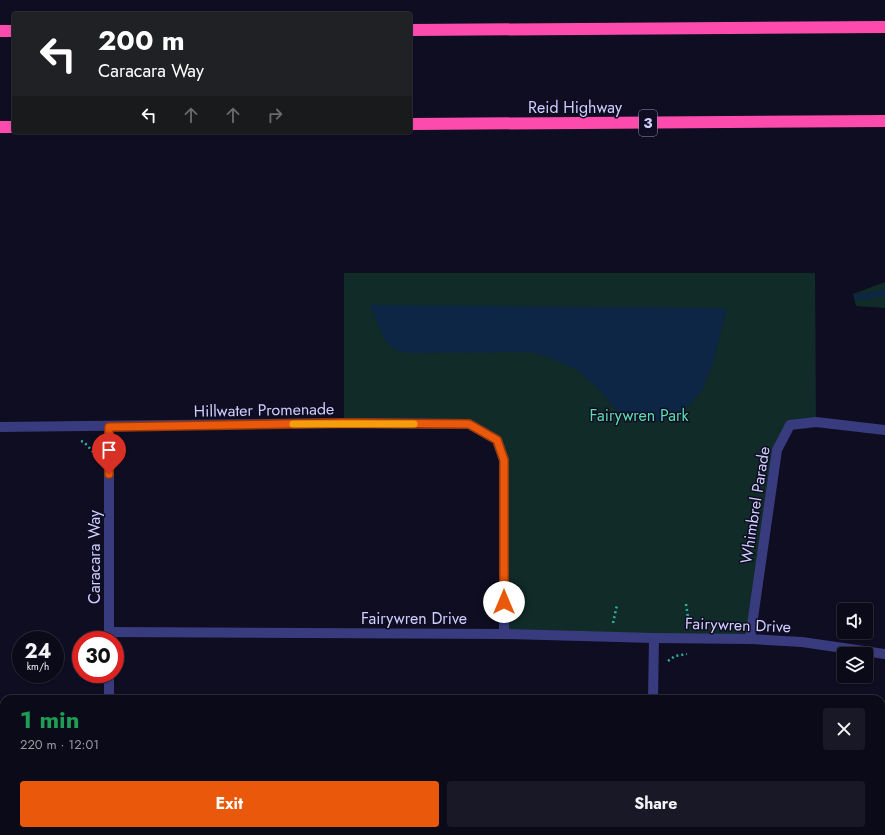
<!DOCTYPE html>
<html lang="en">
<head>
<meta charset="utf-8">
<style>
	body { margin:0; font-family:Jost,sans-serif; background:#191826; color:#f1f3f6; height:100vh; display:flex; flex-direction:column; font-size:15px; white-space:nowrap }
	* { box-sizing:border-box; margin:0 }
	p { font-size:13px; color:#9a9aa2 }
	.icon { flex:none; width:22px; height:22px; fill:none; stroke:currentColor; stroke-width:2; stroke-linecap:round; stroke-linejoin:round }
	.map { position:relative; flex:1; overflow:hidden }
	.side { position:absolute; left:0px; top:695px; width:885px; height:140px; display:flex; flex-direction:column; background:#0b0a19; border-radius:12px 12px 0 0; box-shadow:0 1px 3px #0004,0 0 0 1px #2b2b38 }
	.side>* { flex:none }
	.banner { position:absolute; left:12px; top:12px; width:400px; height:122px; border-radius:4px; box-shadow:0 1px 3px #0004,0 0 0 1px #2b2b38; background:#202124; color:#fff; overflow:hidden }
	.buttons { position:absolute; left:837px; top:603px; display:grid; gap:8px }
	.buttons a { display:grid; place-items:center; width:36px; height:36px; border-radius:4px; background:#0b0a19; box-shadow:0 1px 3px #0004,0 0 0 1px #2b2b38; font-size:20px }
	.speed { position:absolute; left:12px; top:631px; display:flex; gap:8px; font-size:20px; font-weight:700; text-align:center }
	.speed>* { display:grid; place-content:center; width:52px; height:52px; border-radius:50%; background:#0b0a19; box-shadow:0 1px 3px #0004,0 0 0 1px #2b2b38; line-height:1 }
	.speed small { font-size:10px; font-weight:400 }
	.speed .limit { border:6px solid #d22; background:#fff; color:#111 }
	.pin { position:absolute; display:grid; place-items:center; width:34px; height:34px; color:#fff; margin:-41px -17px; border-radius:50% 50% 50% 0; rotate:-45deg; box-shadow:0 0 4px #0007 }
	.pin .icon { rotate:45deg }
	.me { position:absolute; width:44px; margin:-22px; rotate:0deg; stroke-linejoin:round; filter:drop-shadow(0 0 3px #0008) }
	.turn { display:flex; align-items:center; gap:14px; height:84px; padding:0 20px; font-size:18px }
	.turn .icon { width:52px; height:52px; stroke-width:2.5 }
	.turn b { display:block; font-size:28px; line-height:34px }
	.lanes { display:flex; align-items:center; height:38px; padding:0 20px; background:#0003; justify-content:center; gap:20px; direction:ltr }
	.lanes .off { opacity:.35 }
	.round { display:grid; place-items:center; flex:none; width:42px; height:42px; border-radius:4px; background:#191826 }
	.overview { display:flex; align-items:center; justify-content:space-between; height:68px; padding:0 20px }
	h1 { font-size:24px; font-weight:700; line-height:30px; color:#1e9e55 }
	.action { display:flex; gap:8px; margin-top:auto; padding:8px 20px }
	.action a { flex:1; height:46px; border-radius:4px; background:#ea580c; color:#fff; font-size:16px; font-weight:700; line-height:46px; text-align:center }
	.action a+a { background:#191826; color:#f1f3f6 }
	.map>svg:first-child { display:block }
	.green { fill:#102b28 }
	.water { fill:#0d2645 }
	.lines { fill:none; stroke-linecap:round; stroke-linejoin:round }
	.stream { stroke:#0d2645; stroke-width:5.5 }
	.path { stroke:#2fb1a0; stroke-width:2.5; stroke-dasharray:2 3; stroke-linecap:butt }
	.minor { stroke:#393b7f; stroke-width:10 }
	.highway { stroke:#fc4bac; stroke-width:12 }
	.route-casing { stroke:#983908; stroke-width:10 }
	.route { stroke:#ea580c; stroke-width:7 }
	.slow { stroke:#f59e0b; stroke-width:7 }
	.labels { text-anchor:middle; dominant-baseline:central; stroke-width:3; stroke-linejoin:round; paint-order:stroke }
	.shield { fill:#0f0d21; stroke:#9694bc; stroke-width:1 }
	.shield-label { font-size:15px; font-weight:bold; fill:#d0cefe }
	.street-label { font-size:16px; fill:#d0cefe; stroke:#0f0d21 }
	.park-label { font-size:16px; fill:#5bddb4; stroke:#0f0d21 }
</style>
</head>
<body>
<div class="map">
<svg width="885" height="835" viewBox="0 0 885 835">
	<rect width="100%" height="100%" fill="#0f0d21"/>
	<g class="green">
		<path d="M 344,273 L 815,273 L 816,422 L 790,426 L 777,450 L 750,639 L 504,634 L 504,460 L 497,440 L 469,424 L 344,423 Z"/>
		<path d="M 885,282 L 885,308 L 856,306 L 853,294 Z"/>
	</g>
	<path class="water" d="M 370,305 L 727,308 L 712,366 L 701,392 L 683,411 L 664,421 L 639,421 L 618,412 L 598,388 L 577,370 L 551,358 L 530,352 L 411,353 L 395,350 L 384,339 Z"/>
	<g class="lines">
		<path class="stream" d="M 857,297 L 885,293"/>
		<g class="path">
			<path d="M 81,441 L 84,442 L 95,454"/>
			<path d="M 686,604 L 689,624"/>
			<path d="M 613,623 L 617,605"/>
			<path d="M 668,661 L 675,656 L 687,654"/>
			<path d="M 143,831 L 153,834 L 207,835"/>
			<path d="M 684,831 L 693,835"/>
			<path d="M 0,833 L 70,833 L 76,831"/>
			<path d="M 609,835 L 616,831"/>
		</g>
		<g class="minor">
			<path d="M 0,427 L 344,423 L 469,424 L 497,440 L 504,460 L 504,634"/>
			<path d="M 109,632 L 504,634 L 654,638 L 750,639 L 802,642 L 885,654"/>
			<path d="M 750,639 L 777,450 L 790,425 L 816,422 L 885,430"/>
			<path d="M 109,640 L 109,427"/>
			<path d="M 109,699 L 109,674"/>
			<path d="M 653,699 L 654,638"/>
			<path d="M 108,831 L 108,835"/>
			<path d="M 661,831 L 669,835"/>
			<path d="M 637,835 L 645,831"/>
		</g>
		<g class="highway">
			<path d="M 410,30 L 885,27"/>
			<path d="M 0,31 L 14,31"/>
			<path d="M 410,124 L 885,121"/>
			<path d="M 0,127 L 14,127"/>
		</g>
	</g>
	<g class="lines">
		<defs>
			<path id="route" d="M 109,474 L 109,427 L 344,423 L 469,424 L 497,440 L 504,460 L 504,602"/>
		</defs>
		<use href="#route" class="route-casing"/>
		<use href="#route" class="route"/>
		<path class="slow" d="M 293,424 L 414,424"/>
	</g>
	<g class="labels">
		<rect class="shield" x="639" y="110" width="18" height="26" rx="3"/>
		<g class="shield-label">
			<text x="648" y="123">3</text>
		</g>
		<g class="street-label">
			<text x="575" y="107">Reid Highway</text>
			<text transform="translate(264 410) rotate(-1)">Hillwater Promenade</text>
			<text transform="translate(755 505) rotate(-81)">Whimbrel Parade</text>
			<text transform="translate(94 557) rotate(-90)">Caracara Way</text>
			<text x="414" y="618">Fairywren Drive</text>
			<text transform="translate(738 625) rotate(2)">Fairywren Drive</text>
		</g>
		<g class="park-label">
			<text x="639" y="415">Fairywren Park</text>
		</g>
	</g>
</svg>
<div class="buttons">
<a><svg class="icon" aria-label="sound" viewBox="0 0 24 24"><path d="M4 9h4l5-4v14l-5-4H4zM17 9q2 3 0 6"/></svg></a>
<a><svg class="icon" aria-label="layers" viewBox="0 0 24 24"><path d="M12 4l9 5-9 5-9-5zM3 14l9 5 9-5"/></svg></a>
</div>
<div class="speed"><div>24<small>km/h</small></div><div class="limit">30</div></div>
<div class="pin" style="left:109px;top:474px;background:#d93025"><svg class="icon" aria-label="arrive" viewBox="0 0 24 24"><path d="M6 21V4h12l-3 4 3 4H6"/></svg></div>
<svg class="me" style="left:504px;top:602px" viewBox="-20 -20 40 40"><circle r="19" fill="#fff"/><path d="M0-13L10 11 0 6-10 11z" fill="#ea580c"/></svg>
<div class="banner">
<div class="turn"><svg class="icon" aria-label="left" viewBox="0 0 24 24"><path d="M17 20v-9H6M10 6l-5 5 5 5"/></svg><div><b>200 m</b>Caracara Way</div></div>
<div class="lanes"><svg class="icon" aria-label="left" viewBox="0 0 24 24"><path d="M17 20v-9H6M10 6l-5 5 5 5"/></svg><svg class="icon off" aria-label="ahead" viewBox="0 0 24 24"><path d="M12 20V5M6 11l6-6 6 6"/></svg><svg class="icon off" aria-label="ahead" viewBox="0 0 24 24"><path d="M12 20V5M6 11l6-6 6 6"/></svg><svg class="icon off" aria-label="right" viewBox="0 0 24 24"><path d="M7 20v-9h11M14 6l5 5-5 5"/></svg></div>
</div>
<section class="side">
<div class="overview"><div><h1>1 min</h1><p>220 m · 12:01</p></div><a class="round"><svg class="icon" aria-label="close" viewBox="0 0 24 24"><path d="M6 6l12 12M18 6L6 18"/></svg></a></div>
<div class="action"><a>Exit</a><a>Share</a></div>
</section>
</div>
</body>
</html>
